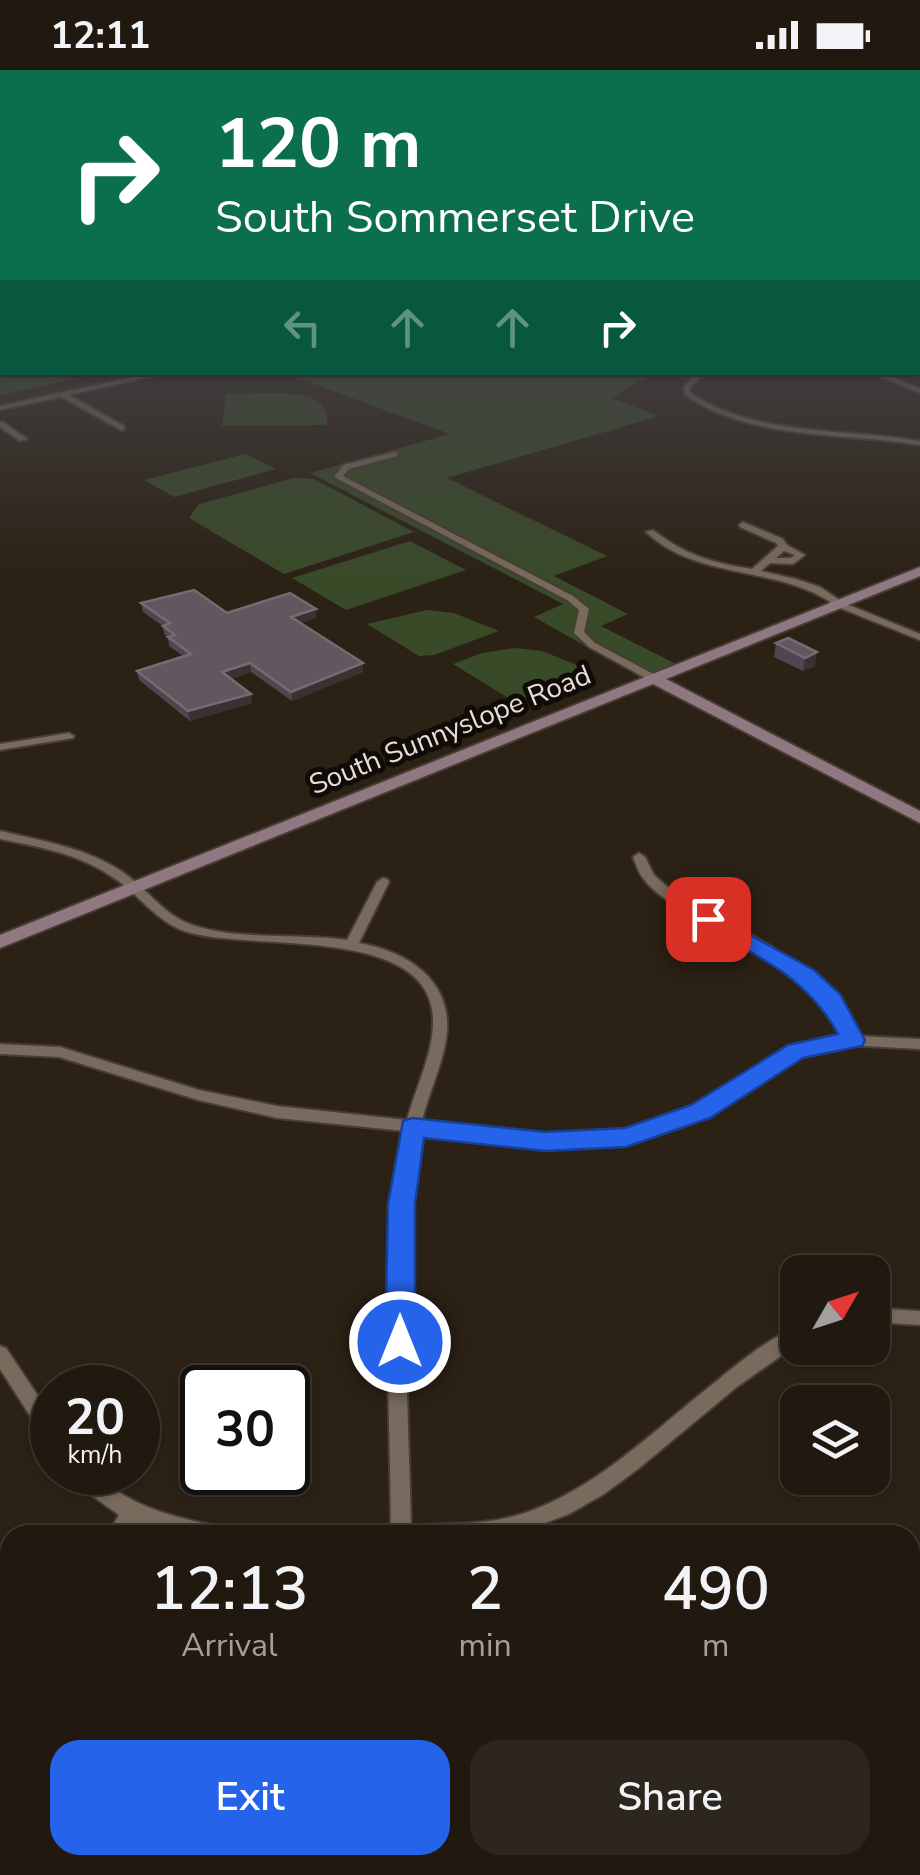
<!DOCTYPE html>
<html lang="en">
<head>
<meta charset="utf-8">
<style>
	body { margin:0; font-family:"Nunito Sans",sans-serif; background:#2d261e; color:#f1f3f6; height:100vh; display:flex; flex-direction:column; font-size:38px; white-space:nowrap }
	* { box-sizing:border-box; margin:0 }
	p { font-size:32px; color:#a2a09f }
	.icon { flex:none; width:55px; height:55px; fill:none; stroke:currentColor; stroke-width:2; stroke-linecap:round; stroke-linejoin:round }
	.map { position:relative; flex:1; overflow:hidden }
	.details { position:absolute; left:0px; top:1455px; width:920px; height:350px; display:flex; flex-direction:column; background:#211910; border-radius:30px 30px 0 0; box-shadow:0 2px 8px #0004,0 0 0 2px #3e3830 }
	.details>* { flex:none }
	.top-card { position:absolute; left:0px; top:0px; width:920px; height:305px; box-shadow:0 2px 8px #0004,0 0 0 2px #3e3830; background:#0b6e4f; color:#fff; overflow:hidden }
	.needle { width:65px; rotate:51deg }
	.fabs { position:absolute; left:780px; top:1185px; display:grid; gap:20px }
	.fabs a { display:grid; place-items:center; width:110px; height:110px; border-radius:20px; background:#211910; box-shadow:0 2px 8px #0004,0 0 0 2px #3e3830; font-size:50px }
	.speed { position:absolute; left:30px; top:1295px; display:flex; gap:20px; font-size:50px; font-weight:700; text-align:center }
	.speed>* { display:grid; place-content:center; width:130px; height:130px; border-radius:50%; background:#211910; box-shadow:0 2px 8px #0004,0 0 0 2px #3e3830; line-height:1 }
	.speed small { font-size:25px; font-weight:400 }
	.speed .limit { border:5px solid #111; border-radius:15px; background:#fff; color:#111 }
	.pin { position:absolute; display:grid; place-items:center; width:85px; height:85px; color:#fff; margin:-42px; border-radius:20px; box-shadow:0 5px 15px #0006 }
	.me { position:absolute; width:110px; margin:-55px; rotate:0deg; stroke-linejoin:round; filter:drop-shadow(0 0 8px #0008) }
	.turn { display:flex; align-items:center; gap:35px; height:210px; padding:0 50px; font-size:45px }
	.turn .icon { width:130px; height:130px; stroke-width:2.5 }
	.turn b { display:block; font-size:70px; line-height:85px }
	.lanes { display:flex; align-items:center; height:95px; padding:0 50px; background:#0003; justify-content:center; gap:50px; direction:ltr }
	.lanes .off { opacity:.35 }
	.eta { display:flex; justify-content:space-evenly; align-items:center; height:170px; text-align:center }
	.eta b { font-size:60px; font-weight:600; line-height:70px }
	.button { display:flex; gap:20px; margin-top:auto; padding:20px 50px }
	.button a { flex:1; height:115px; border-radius:30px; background:#2563eb; color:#fff; font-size:40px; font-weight:600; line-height:115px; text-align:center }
	.button a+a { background:#2d261e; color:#f1f3f6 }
	.status { display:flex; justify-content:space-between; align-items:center; height:70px; padding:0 50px; background:#211910; direction:ltr }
	.status svg { height:28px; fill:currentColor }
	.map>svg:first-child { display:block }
	.green { fill:#394a29 }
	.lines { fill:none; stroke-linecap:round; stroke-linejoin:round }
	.street-casing { stroke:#463d35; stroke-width:4 }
	.secondary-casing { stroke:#463d35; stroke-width:4 }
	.street { fill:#786a5c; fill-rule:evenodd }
	.secondary { fill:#8f7881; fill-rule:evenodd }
	.wall { fill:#524550 }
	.shaded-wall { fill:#3c3032 }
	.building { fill:#62565f; stroke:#776b72; stroke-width:2.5 }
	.route { fill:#2563eb; stroke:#184099; stroke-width:2.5 }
	.labels { text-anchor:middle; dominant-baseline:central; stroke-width:10; stroke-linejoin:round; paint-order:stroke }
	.street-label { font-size:28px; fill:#e6ded7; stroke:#110b07 }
</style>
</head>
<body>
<div class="status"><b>12:11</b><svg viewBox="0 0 49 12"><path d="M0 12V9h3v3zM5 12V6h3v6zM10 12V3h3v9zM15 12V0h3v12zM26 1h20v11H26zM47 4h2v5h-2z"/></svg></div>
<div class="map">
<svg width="920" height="1805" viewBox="0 0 920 1805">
	<rect width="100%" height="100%" fill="#2c2115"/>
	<g class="green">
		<path d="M 0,278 L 2,302 L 62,303 L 75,309 L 0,325 Z"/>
		<path d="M 284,303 L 653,303 L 611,328 L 659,346 L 447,408 L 607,486 L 554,506 L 628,544 L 601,556 L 682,597 L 647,611 L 534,547 L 563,534 L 310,403 L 450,364 Z"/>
		<path d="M 277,323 C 300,324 330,325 327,355 L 222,356 L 226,324 Z"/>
		<path d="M 245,384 L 276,399 L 174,427 L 144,410 Z"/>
		<path d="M 294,408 L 314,409 L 414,462 L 284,504 L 189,448 L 199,434 Z"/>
		<path d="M 410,471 L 466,500 L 346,540 L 292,508 Z"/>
		<path d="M 427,540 L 454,543 L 499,561 L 434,585 L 419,586 L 367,554 Z"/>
		<path d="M 514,578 L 542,581 L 592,601 L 527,628 L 510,629 L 453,594 L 482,583 Z"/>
	</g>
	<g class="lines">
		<defs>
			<g id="street">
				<rect x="918" y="278" width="2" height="4"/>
				<path d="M 156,302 L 171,302 L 69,325 L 124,356 L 124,360 L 121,360 L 61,327 L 0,340 L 0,336 Z"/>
				<path d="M 698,302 L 705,302 L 690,317 L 690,323 C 757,367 844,358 920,371 L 920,375 C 842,362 753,371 685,325 L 684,317 Z"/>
				<path d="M 870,302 L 880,302 L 920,319 L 920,323 Z"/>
				<path d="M 0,352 L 3,352 L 27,369 L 20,371 L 0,357 Z"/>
				<path d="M 394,382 L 397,382 L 397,386 L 349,399 L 343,406 L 573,526 L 589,539 L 584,562 L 595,573 L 657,606 L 657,610 L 649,610 L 589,577 L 574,563 L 579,540 L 567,530 L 334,407 L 343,395 Z"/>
				<path d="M 743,452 L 783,469 L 787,475 L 805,485 L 793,494 L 770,493 L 761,501 L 796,509 L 820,517 L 844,533 L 920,564 L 920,570 L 830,534 L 829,531 C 771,495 697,510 646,462 L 653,460 C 685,485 712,493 752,499 L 778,476 L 776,473 L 740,457 L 739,455 ZM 784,481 L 795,485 L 791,488 L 776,488 Z"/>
				<path d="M 69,663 L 74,666 L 73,668 L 0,680 L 0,674 Z"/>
				<path d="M 0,761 C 43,771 88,778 124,803 C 146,818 161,841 185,852 C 227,871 299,863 347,870 L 377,812 L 383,808 L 387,809 L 389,812 L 359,873 C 405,881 451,908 447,962 C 444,993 429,1021 422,1051 C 496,1059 603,1080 673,1048 C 707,1033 742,1002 777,984 C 798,973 820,969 843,965 C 825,932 800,908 768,888 C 736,867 663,837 643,808 C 638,802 636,794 633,787 L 639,783 L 645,787 L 654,805 L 670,819 C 720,851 779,874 822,915 C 837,930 848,947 858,966 L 920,969 L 920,979 L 845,975 L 813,981 L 788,991 L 682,1057 L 626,1073 L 570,1078 L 419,1062 C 398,1192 408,1324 411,1455 C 449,1454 489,1455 525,1443 C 593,1420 648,1366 703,1322 C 732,1299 763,1270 798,1257 L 798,1274 L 738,1316 L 638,1399 L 604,1424 L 569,1444 L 513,1465 L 386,1465 L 391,1457 C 390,1326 379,1190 404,1061 L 277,1048 L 198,1030 L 59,987 L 0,984 L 0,974 L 60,977 L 199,1020 L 277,1036 L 407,1050 C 416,1015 438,976 432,939 C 418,856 249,881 187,862 C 156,852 140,825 114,808 C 80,784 40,777 0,769 Z"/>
				<path d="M 872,1238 L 920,1241 L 920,1255 L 872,1252 Z"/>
				<path d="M 0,1276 L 6,1278 L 52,1347 L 52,1371 L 45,1369 L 0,1299 Z"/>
				<path d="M 71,1402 L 95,1402 C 126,1435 169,1446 212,1455 L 219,1458 L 222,1465 L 171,1465 L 137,1453 L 129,1465 L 107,1465 L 119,1445 L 87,1422 Z"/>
				<path d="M 10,1578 L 10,1601 L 0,1606 L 0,1583 Z"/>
				<path d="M 920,1659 L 920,1689 L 910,1695 L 910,1664 Z"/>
				<path d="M 910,1709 L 920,1714 L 920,1741 L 910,1736 Z"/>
				<path d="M 358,1795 L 382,1795 L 380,1805 L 356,1805 Z"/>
				<path d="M 848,1795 L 872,1795 L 870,1805 L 846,1805 Z"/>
			</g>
			<path id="secondary" d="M 920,497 L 920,506 L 666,609 L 920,741 L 920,753 L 653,614 L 0,878 L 0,865 Z"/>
		</defs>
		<use href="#street" class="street-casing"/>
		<use href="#secondary" class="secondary-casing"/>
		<use href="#street" class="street"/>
		<use href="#secondary" class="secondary"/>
	</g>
	<g class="wall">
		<path d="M 141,533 L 227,543 L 316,548 L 300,553 L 363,602 L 292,631 L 251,602 L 231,609 L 252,633 L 190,651 L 139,610 L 137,601 L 183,586 L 169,576 L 168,567 L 164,564 L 163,556 L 143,542 Z"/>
		<path d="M 788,568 L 815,596 L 803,601 L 774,587 L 776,573 Z"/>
	</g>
	<g class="shaded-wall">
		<path d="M 316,539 L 316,548 L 292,556 L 291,547 Z"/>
		<path d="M 817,582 L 815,596 L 803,601 L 805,588 Z"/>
		<path d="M 250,593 L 251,602 L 224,612 L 222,602 Z"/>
		<path d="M 363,593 L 363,602 L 292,631 L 291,622 Z"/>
		<path d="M 251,624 L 252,633 L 190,651 L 188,641 Z"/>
	</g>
	<g class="building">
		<path d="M 194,520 L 227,543 L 290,523 L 316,539 L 291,547 L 363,593 L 291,622 L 250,593 L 222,602 L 251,624 L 188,641 L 137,601 L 191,584 L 168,567 L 175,565 L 163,556 L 170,553 L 141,533 Z"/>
		<path d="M 788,568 L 817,582 L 805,588 L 776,573 Z"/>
	</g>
	<linearGradient id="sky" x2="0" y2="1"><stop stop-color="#18120c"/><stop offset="0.5" stop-color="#454346"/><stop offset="1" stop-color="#454346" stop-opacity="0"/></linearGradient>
	<rect width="920" height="507" fill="url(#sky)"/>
	<path class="route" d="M 708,842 L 814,900 L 840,924 L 865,970 L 862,976 L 803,988 L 710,1048 L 626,1077 L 545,1081 L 424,1068 L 415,1134 L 415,1272 L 411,1281 L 400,1285 L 389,1281 L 385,1272 L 388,1134 L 403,1051 L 412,1048 L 545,1062 L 625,1058 L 691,1035 L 788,975 L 838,964 C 807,906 756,886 701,854 L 698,849 Z"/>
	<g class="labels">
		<g class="street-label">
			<text transform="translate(450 660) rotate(-22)">South Sunnyslope Road</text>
		</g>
	</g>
</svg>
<div class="fabs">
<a><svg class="needle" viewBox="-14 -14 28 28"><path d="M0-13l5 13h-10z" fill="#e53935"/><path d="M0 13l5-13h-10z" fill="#a2a09f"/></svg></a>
<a><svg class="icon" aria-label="layers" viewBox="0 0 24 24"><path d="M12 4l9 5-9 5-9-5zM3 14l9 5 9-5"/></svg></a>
</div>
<div class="speed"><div>20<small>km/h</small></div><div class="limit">30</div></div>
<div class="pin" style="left:708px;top:849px;background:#d93025"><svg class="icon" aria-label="arrive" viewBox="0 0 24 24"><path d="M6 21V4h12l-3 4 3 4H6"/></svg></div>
<svg class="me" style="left:400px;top:1272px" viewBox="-20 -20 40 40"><circle r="17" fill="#2563eb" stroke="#fff" stroke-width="3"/><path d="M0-11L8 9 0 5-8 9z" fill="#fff"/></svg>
<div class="top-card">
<div class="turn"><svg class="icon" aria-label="right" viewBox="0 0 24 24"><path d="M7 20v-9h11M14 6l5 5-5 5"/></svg><div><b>120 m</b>South Sommerset Drive</div></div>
<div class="lanes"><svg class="icon off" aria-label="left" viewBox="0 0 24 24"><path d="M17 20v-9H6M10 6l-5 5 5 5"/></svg><svg class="icon off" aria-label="ahead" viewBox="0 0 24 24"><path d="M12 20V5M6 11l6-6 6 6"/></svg><svg class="icon off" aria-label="ahead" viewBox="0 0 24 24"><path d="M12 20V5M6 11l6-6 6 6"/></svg><svg class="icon" aria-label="right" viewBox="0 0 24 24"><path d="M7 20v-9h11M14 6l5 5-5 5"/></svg></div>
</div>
<section class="details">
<div class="eta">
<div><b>12:13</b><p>Arrival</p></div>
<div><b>2</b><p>min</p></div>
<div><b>490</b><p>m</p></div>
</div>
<div class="button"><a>Exit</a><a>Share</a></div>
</section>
</div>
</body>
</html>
